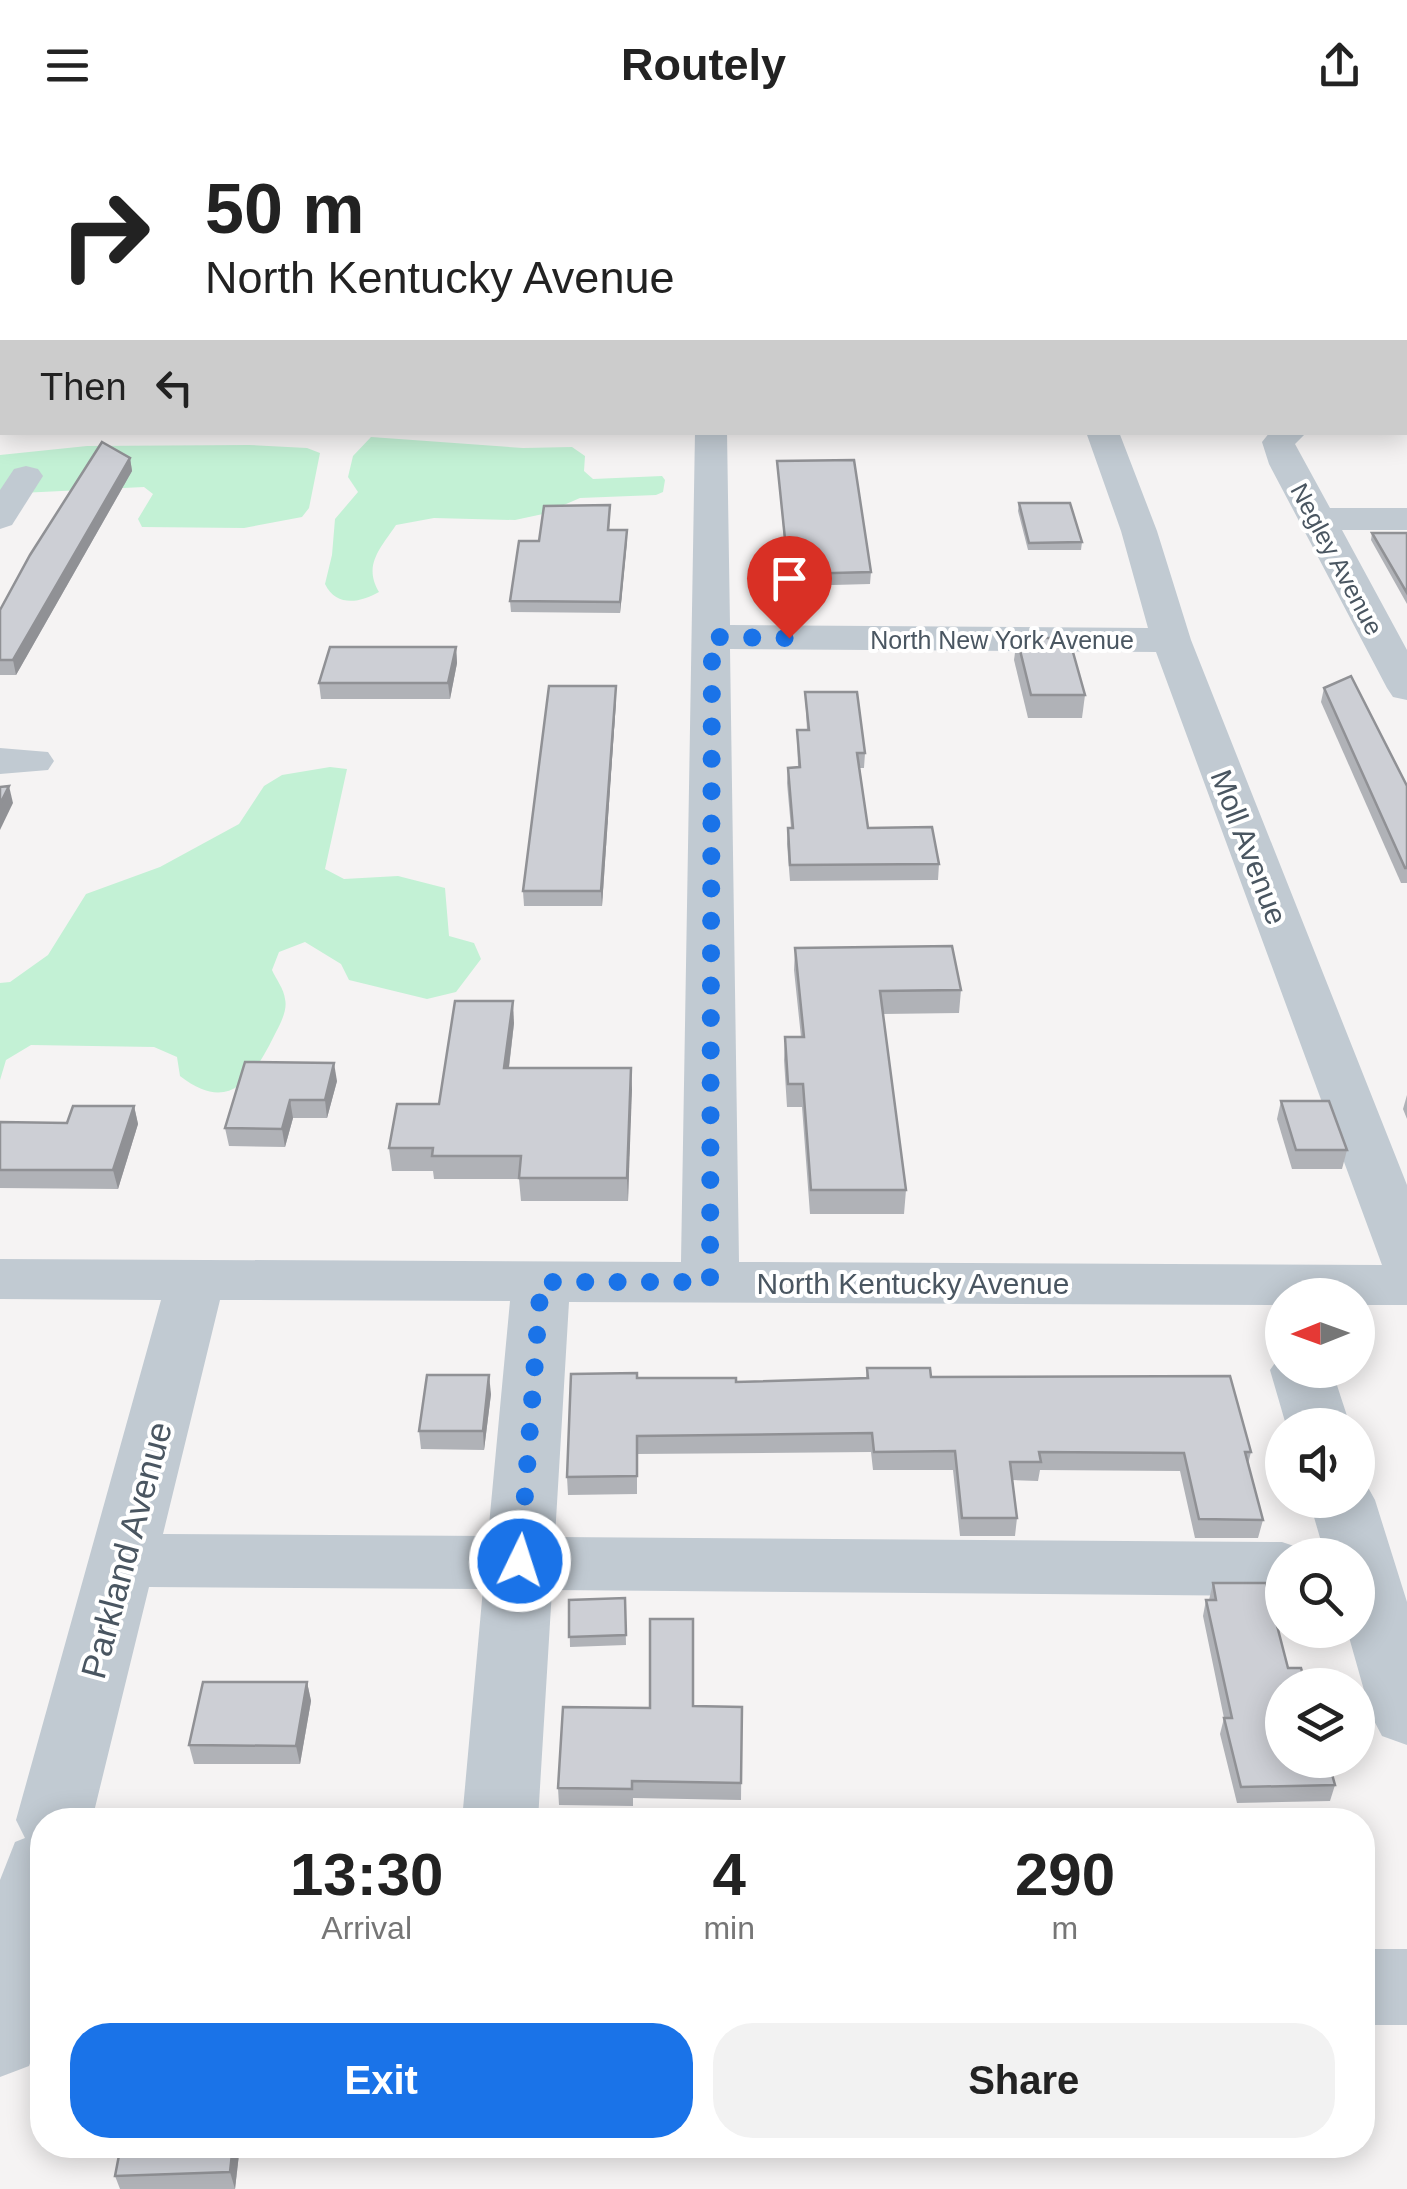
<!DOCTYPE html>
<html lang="en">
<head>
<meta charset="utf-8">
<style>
	body { margin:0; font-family:Helvetica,sans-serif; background:#f2f2f2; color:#222; height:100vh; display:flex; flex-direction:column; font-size:38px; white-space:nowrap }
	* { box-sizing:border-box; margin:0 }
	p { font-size:32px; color:#767676 }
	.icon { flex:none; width:55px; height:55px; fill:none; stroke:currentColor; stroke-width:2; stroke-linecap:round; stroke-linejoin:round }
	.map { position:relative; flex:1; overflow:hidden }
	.side { position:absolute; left:30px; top:1678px; width:1345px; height:350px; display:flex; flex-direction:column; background:#fff; border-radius:40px; box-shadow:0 5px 25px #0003 }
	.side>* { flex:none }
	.guide { position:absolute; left:0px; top:0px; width:1408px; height:305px; box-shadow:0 5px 25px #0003; background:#fff; color:#222; overflow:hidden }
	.needle { width:65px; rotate:269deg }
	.controls { position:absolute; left:1265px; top:1148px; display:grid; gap:20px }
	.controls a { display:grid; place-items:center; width:110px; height:110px; border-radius:50%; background:#fff; box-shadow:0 5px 25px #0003; font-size:50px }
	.pin { position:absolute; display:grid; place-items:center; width:85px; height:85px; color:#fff; margin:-102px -42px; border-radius:50% 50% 50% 0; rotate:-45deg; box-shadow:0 0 10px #0007 }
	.pin .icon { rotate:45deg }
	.me { position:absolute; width:110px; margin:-55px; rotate:4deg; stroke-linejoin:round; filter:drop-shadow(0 0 8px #0008) }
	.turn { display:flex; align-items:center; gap:35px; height:210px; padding:0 40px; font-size:45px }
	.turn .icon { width:130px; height:130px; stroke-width:2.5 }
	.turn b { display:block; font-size:70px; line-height:85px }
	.then { display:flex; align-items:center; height:95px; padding:0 40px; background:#0003; gap:20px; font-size:38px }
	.eta { display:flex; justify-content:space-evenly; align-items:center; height:170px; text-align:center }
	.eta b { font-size:60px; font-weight:700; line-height:70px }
	.cta { display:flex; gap:20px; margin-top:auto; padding:20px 40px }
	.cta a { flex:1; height:115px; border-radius:40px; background:#1a73e8; color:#fff; font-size:40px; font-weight:700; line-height:115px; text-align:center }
	.cta a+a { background:#f2f2f2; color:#222 }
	header { display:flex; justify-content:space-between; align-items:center; height:130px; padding:0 40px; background:#fff; font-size:45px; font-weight:700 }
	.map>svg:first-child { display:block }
	.green { fill:#c3f1d5 }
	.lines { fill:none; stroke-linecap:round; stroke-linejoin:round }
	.minor { fill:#c1cad2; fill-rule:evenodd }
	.wall { fill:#b0b2b7 }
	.shaded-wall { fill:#909195 }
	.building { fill:#cdcfd5; stroke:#909195; stroke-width:2.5 }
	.route { stroke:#1a73e8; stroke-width:18; stroke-dasharray:0 32.4 }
	.labels { text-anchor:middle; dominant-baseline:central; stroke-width:8; stroke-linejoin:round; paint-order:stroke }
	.far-street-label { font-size:25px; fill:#4a5661; stroke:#fff }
	.street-label { font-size:30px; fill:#4a5661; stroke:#fff }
	.near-street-label { font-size:35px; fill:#4a5661; stroke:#fff }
</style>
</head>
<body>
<header><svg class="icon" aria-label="menu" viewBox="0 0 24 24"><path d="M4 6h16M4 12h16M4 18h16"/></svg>Routely<svg class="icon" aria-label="share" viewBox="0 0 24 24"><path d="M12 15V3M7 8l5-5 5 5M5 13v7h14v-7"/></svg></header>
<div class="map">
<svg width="1407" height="2059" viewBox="0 0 1407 2059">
	<rect width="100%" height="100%" fill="#f5f3f3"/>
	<g class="green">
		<path d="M 886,0 L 1407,0 L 1407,39 L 1405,2 Z"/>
		<path d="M 371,307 L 523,318 L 572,317 L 585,326 L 584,341 L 593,349 L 662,346 L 665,350 L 663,362 L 656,365 L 580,368 L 543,384 L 515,390 L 434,388 L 396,395 C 380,419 363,435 379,462 C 360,473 336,477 325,454 L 332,425 L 335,389 L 358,362 L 348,347 L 353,326 Z"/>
		<path d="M 249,315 L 307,318 L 320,323 L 309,378 L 302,387 L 244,398 L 142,397 L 138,389 L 153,364 L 144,357 L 0,364 L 0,325 L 87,316 Z"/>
		<path d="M 330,637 L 347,639 L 325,739 L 344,749 L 398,746 L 445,758 L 449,806 L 474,813 L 481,829 L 456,862 L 427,869 L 349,850 L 341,834 L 305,812 L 279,822 L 272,840 C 276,849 284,859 285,869 C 288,881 279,896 274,906 C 252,950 229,984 180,946 L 177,927 L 154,917 L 31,915 L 6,930 L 0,950 L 0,853 L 10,852 L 48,825 L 86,764 L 160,737 L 239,694 L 264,656 L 282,645 Z"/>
	</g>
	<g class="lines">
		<g class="minor">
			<rect x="1405" y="124" width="2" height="18"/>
			<path d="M 2,163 L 2,181 L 0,182 L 0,164 Z"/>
			<path d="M 1405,284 L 1407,284 L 1407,304 L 1400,302 L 1405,302 Z"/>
			<path d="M 695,302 L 727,302 L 730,495 L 1148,498 L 1121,401 L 1086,302 L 1119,302 L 1157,401 L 1191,510 L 1407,1055 L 1407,1175 L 1358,1175 L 1358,1165 L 1282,1165 L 1282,1175 L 569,1172 L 555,1407 L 1282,1412 L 1306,1420 L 1308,1425 L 1282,1425 L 1282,1466 L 552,1460 L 538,1690 L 462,1690 L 483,1459 L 149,1457 L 92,1690 L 42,1690 L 42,1901 L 29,1936 L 0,1947 L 0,1750 L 15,1712 L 25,1708 L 16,1690 L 161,1170 L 0,1169 L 0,1129 L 681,1132 ZM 730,519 L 1156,522 L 1382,1135 L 739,1132 ZM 220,1170 L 510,1171 L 488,1406 L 163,1404 Z"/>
			<path d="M 1270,302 L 1307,302 L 1295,314 L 1330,378 L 1407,378 L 1407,400 L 1342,400 L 1407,520 L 1407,570 L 1393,567 L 1387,558 L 1269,334 L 1262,312 Z"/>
			<path d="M 26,336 L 38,339 L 43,346 L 12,395 L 0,399 L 0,360 L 14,339 Z"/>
			<path d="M 0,618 L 48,622 L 54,631 L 48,640 L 0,644 Z"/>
			<path d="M 1282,1223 L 1282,1240 L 1332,1240 L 1350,1295 L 1286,1295 L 1270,1240 Z"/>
			<path d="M 1358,1350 L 1365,1352 L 1375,1370 L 1407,1472 L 1407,1615 L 1382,1606 L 1371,1585 L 1347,1500 L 1358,1500 L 1358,1425 L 1325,1425 L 1309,1370 L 1358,1370 Z"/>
			<rect x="1362" y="1819" width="45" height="76"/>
		</g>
	</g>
	<g class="wall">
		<path d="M 130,328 L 132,341 L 16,545 L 0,545 L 0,480 Z"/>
		<path d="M 777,331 L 871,442 L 870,454 L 796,456 L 790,420 L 785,420 Z"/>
		<path d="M 1019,373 L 1082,412 L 1081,420 L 1028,420 L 1018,381 Z"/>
		<path d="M 610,386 L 609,400 L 627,400 L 620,483 L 511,482 L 510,471 L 539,411 Z"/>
		<path d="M 1372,403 L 1407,403 L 1407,474 L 1371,410 Z"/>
		<path d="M 1017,508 L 1085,565 L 1082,588 L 1028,588 L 1014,530 Z"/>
		<path d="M 456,517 L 457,533 L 450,569 L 321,569 L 319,553 Z"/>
		<path d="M 616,556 L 616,571 L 602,776 L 524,776 L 523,761 Z"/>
		<path d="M 1324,558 L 1407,656 L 1407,753 L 1401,753 L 1321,572 Z"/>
		<path d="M 805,562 L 865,623 L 864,638 L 860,638 L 868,698 L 939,734 L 938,750 L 790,751 L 787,714 L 788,698 L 791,698 L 787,653 L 788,638 L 798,637 L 797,600 L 807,600 Z"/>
		<path d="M 795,818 L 961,860 L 959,883 L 883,884 L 906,1060 L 904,1084 L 810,1084 L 802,977 L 787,977 L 784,930 L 785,907 L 801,907 L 794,840 Z"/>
		<path d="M 514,893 L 509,938 L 631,938 L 628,1071 L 521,1071 L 519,1049 L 434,1049 L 433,1041 L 392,1041 L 389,1018 L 439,974 Z"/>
		<path d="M 337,951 L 327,988 L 293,988 L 285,1017 L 229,1016 L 225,998 Z"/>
		<path d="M 1407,965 L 1407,989 L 1403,979 Z"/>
		<path d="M 1281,971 L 1347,1020 L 1342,1039 L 1292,1039 L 1277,989 Z"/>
		<path d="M 134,976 L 138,994 L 118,1059 L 0,1058 L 0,992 L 67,993 Z"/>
		<path d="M 867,1238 L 931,1247 L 1251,1322 L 1248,1334 L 1263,1390 L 1258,1408 L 1195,1408 L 1180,1341 L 1040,1340 L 1038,1351 L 1012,1350 L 1017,1388 L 1015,1406 L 960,1406 L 953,1340 L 873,1340 L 871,1322 L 637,1324 L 637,1364 L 568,1365 L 567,1347 L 637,1248 L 736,1252 L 866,1248 Z"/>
		<path d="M 491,1264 L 484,1320 L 421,1319 L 419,1301 Z"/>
		<path d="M 1213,1453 L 1288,1538 L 1335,1655 L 1330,1671 L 1237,1673 L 1220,1604 L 1224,1588 L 1203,1486 L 1206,1470 L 1209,1470 Z"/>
		<path d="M 625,1468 L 626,1515 L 570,1517 L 569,1470 Z"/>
		<path d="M 307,1552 L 311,1571 L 300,1634 L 194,1634 L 189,1615 Z"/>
		<path d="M 693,1576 L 742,1577 L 741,1670 L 633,1668 L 633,1676 L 559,1675 L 558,1658 L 650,1578 Z"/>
		<path d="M 121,2015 L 240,2015 L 235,2059 L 120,2059 L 115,2046 Z"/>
	</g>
	<g class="shaded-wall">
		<path d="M 130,328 L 132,341 L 16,545 L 13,530 Z"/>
		<path d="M 627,400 L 627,411 L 620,483 L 620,472 Z"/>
		<path d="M 456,517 L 457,533 L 450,569 L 448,553 Z"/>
		<path d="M 616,556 L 616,571 L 602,776 L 601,761 Z"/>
		<path d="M 9,656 L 13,673 L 0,700 L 0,674 Z"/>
		<path d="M 513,871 L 514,893 L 506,961 L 504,938 Z"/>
		<path d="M 334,933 L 337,951 L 327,988 L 325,970 Z"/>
		<path d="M 631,938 L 632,960 L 628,1071 L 627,1048 Z"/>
		<path d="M 290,970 L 293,988 L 285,1017 L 282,999 Z"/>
		<path d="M 134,976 L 138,994 L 118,1059 L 113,1040 Z"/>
		<path d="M 489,1245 L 491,1264 L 484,1320 L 483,1301 Z"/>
		<path d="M 307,1552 L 311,1571 L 300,1634 L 296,1616 Z"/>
		<path d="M 233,2015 L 240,2015 L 235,2059 L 230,2042 Z"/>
	</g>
	<g class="building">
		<path d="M 736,0 L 810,0 L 811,2 L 736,2 Z"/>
		<path d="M 1405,84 L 1407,92 L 1407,115 L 1405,116 Z"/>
		<path d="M 1405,136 L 1407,138 L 1407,215 L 1405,213 Z"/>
		<path d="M 102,312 L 130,328 L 13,530 L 0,530 L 0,480 L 30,425 Z"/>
		<path d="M 854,330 L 871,442 L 796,444 L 791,409 L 785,409 L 777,331 Z"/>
		<path d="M 1019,373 L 1070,373 L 1082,412 L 1029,413 Z"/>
		<path d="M 610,375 L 608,400 L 627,400 L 620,472 L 510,471 L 519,411 L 539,411 L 544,376 Z"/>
		<path d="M 1372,403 L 1407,403 L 1407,463 Z"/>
		<path d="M 1017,508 L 1069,508 L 1085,565 L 1031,565 Z"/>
		<path d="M 330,517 L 456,517 L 448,553 L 319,553 Z"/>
		<path d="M 1351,546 L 1407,656 L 1407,738 L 1405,738 L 1324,558 Z"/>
		<path d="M 549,556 L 616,556 L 601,761 L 523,761 Z"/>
		<path d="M 805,562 L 857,562 L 865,623 L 857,623 L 868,698 L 932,697 L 939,734 L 790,735 L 788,698 L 793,698 L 788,638 L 800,637 L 797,600 L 809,600 Z"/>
		<path d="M 9,656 L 0,674 L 0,657 Z"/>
		<path d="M 952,816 L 961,860 L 880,861 L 906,1060 L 811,1060 L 803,954 L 788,954 L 785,907 L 804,907 L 795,818 Z"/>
		<path d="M 455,871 L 513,871 L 504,938 L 631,938 L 627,1048 L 519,1048 L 521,1026 L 432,1026 L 433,1018 L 389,1018 L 397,974 L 439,974 Z"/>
		<path d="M 245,932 L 334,933 L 325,970 L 290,970 L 282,999 L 225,998 Z"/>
		<path d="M 1281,971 L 1329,971 L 1347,1020 L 1296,1020 Z"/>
		<path d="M 73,976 L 134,976 L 113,1040 L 0,1040 L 0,992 L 67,993 Z"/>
		<path d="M 867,1238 L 930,1238 L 931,1247 L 1230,1246 L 1251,1322 L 1245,1322 L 1263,1390 L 1199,1389 L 1184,1323 L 1039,1322 L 1041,1332 L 1010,1332 L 1017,1388 L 962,1388 L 955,1321 L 874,1322 L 872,1303 L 637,1306 L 637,1346 L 567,1347 L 571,1244 L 637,1243 L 637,1248 L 736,1248 L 736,1252 L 868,1248 Z"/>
		<path d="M 427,1245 L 489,1245 L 483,1301 L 419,1301 Z"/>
		<path d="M 1213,1453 L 1266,1453 L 1288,1538 L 1301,1538 L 1306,1555 L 1282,1555 L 1282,1630 L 1328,1630 L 1335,1655 L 1241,1657 L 1224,1588 L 1232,1588 L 1206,1470 L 1216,1470 Z"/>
		<path d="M 625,1468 L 626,1505 L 569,1507 L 569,1470 Z"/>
		<path d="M 650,1489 L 693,1489 L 693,1576 L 742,1577 L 741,1653 L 632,1651 L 632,1659 L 558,1658 L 563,1577 L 650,1578 Z"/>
		<path d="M 203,1552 L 307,1552 L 296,1616 L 189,1615 Z"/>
		<path d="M 121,2015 L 233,2015 L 230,2042 L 115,2046 Z"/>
	</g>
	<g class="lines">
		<path class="route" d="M 520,1431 L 541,1152 L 710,1152 L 712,507 L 789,508"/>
	</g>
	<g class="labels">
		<g class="far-street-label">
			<text transform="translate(1337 429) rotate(62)">Negley Avenue</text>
			<text x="1002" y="510">North New York Avenue</text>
		</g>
		<g class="street-label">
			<text transform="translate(1249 717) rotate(69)">Moll Avenue</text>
			<text x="913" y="1153">North Kentucky Avenue</text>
		</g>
		<g class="near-street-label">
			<text transform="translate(126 1420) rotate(-75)">Parkland Avenue</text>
		</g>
	</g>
</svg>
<div class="controls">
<a><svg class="needle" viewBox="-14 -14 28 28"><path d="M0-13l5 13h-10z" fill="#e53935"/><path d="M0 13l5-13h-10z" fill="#767676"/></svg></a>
<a><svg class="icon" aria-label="sound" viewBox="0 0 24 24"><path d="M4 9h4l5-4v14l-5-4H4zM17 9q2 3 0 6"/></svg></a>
<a><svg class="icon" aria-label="search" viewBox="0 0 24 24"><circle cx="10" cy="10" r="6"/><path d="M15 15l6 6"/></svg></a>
<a><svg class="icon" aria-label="layers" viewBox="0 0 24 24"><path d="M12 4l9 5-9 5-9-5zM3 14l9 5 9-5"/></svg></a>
</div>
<div class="pin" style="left:789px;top:508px;background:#d93025"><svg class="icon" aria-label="arrive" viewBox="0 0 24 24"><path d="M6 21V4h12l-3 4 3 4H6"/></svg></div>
<svg class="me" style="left:520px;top:1431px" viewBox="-20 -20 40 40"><circle r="17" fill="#1a73e8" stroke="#fff" stroke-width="3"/><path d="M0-11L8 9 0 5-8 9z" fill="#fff"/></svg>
<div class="guide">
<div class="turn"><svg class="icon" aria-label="right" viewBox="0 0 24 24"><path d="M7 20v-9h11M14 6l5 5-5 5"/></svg><div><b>50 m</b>North Kentucky Avenue</div></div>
<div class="then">Then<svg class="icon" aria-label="left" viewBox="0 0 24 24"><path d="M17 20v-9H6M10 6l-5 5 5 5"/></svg></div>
</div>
<section class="side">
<div class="eta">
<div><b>13:30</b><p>Arrival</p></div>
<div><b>4</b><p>min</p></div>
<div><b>290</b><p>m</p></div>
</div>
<div class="cta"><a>Exit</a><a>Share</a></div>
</section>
</div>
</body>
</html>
